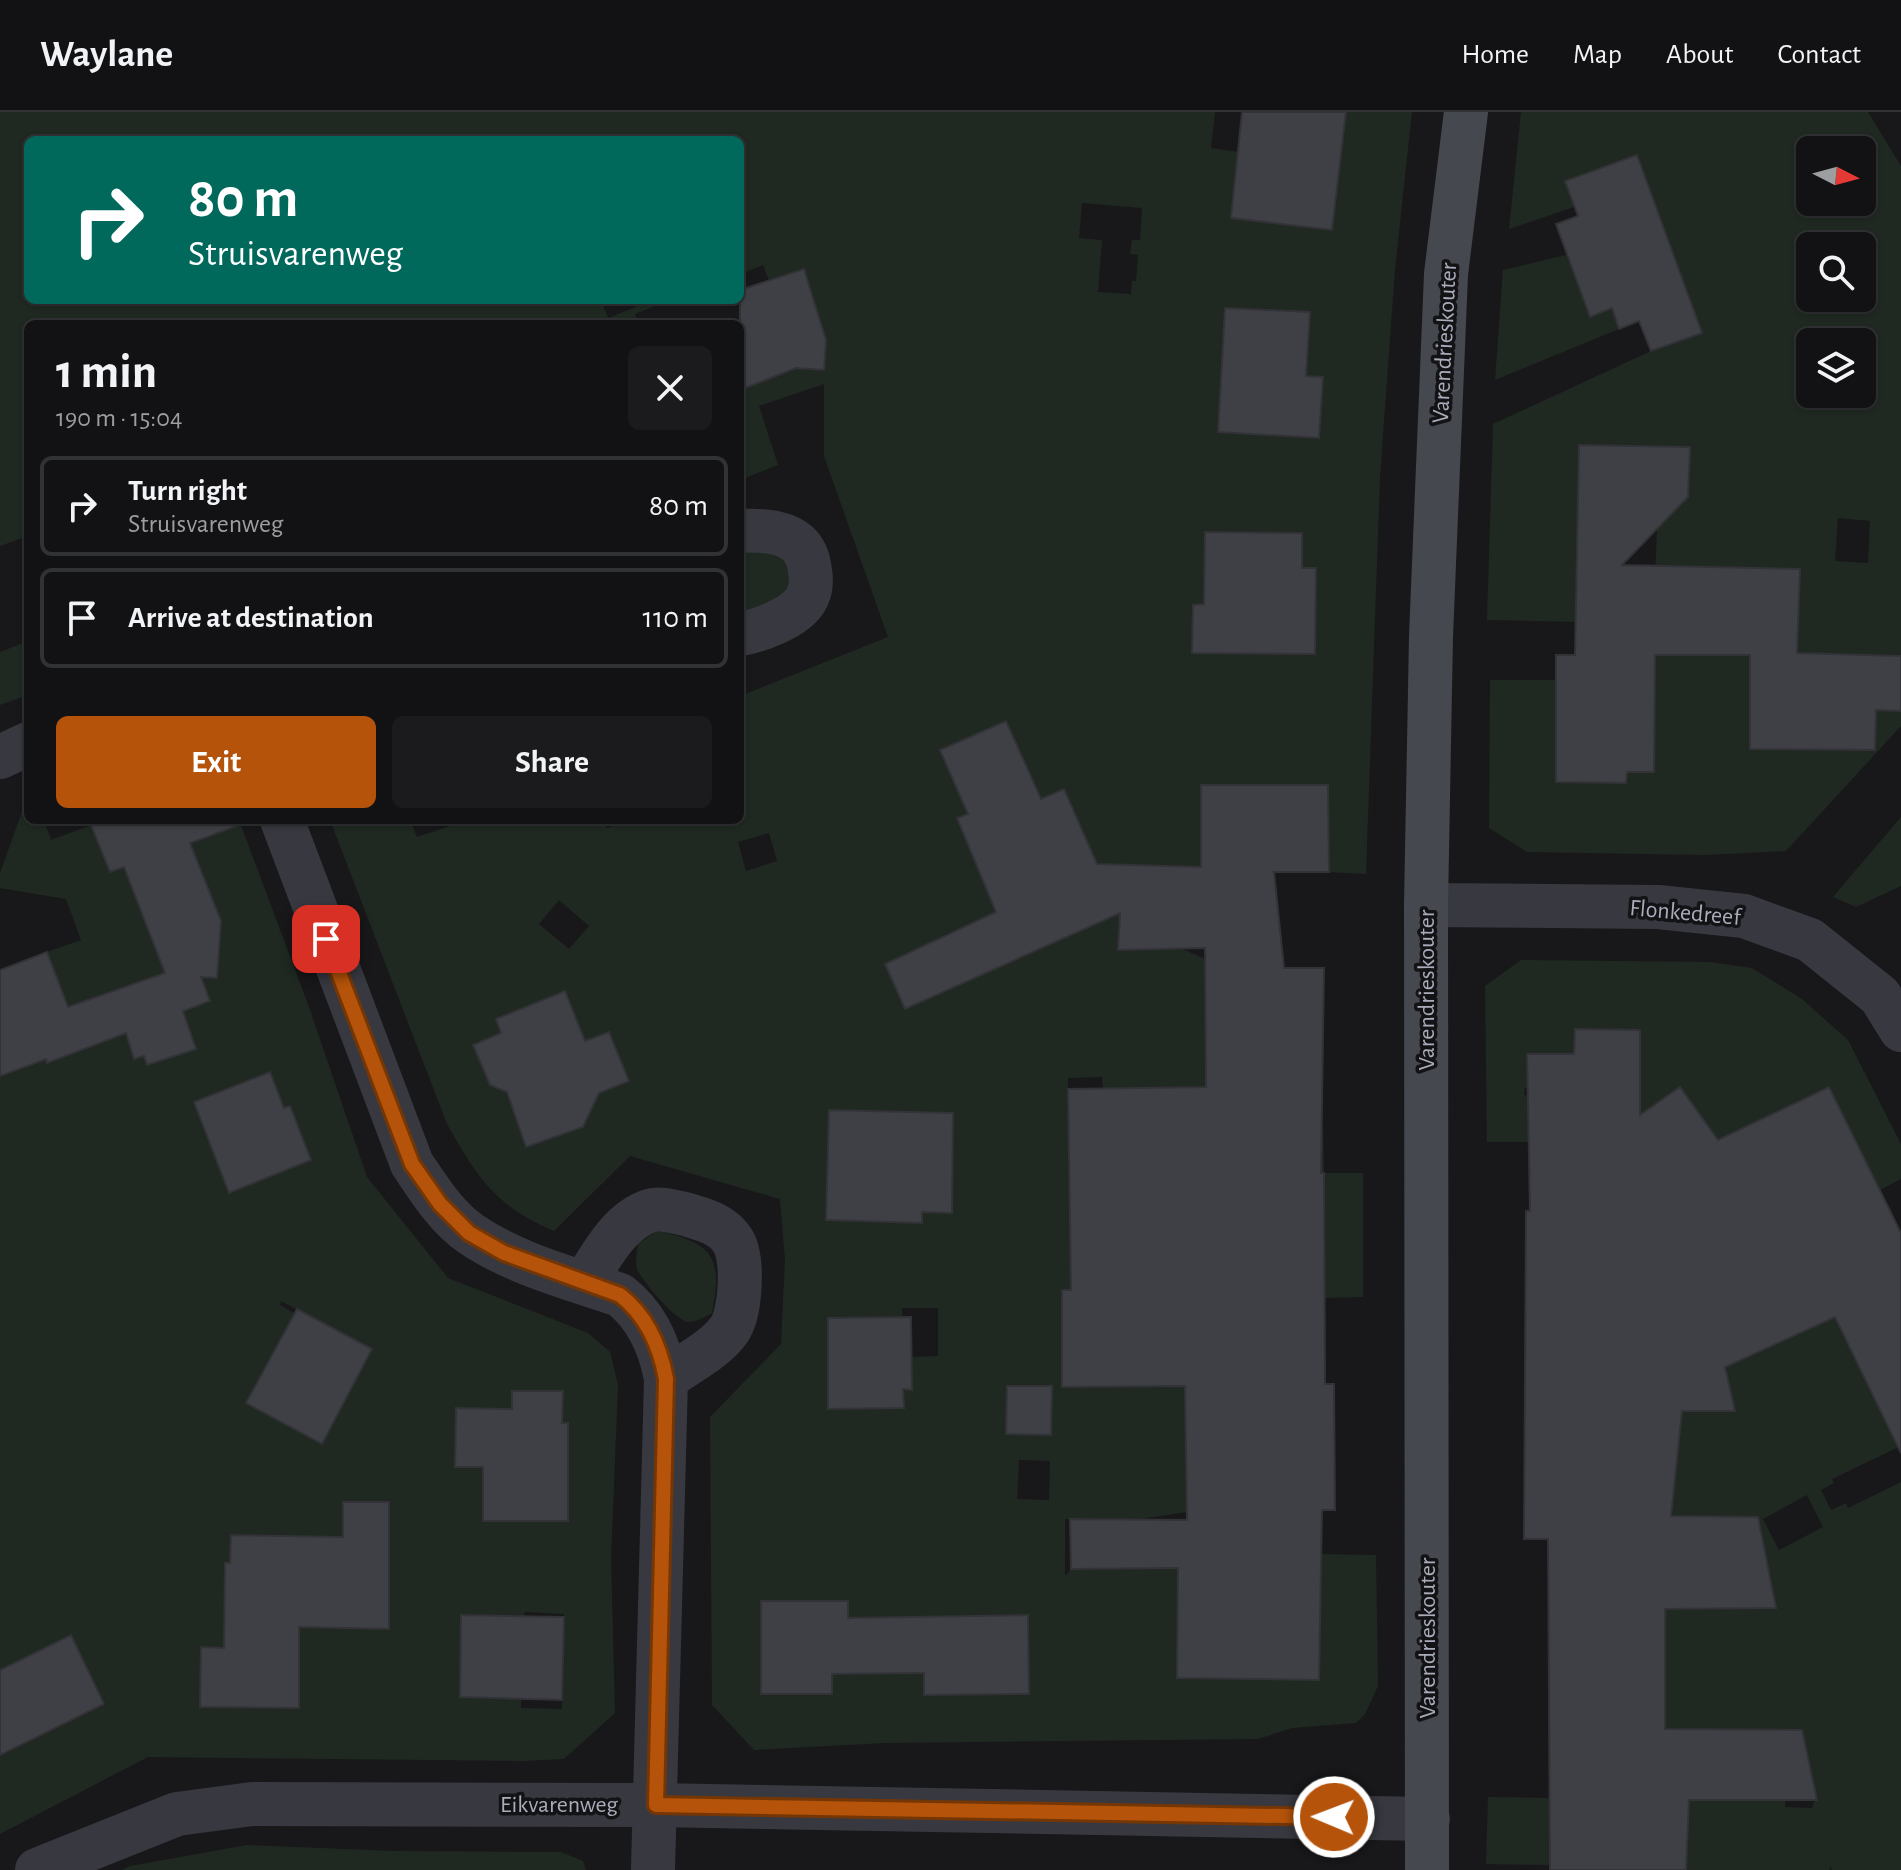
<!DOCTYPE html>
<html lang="en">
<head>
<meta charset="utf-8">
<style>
	body { margin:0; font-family:"Alegreya Sans",sans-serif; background:#1b1b1d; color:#f1f3f6; height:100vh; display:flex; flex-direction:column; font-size:30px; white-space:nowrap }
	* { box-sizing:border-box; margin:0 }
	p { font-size:26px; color:#9c9ea0 }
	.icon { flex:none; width:44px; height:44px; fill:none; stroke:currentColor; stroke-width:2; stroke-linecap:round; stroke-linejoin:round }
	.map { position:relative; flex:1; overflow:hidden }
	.side { position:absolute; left:24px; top:208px; width:720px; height:504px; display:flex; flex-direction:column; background:#121214; border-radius:12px; box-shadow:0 2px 6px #0004,0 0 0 2px #313234 }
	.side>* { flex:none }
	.banner { position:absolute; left:24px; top:24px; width:720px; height:168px; border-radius:12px; box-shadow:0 2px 6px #0004,0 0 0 2px #313234; background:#00695c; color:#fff; overflow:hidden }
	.needle { width:52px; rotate:96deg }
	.tools { position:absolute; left:1796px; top:24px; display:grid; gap:16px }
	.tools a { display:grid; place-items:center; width:80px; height:80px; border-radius:12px; background:#121214; box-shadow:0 2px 6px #0004,0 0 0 2px #313234; font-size:40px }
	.pin { position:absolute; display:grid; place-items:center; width:68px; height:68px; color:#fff; margin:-34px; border-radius:16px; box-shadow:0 4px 12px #0006 }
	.me { position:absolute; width:88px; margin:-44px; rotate:271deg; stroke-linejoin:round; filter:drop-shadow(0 0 6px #0008) }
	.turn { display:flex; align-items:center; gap:28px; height:168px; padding:0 32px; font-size:36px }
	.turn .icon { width:104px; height:104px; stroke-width:2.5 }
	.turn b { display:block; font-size:56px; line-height:68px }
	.round { display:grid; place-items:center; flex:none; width:84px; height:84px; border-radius:12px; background:#1b1b1d }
	.summary { display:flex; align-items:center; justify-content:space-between; height:136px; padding:0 32px }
	h1 { font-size:48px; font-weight:700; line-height:60px }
	.button { display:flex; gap:16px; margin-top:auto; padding:16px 32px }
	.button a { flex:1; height:92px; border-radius:12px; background:#b45309; color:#fff; font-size:32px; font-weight:700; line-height:92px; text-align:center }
	.button a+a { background:#1b1b1d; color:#f1f3f6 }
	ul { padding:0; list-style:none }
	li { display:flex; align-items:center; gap:24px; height:100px; margin:0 16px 12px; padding:0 16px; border:4px solid #313234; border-radius:12px }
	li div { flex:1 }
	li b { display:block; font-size:30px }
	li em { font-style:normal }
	header { display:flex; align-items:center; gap:48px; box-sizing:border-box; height:112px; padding:0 40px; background:#121214; border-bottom:2px solid #313234 }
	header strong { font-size:38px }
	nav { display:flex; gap:44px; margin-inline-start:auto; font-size:28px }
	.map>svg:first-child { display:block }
	.green { fill:#1f2921; fill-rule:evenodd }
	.building { fill:#3f4045; stroke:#323237; stroke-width:2 }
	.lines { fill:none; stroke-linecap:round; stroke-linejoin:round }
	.street { stroke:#383940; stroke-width:44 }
	.secondary { stroke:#464850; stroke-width:44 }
	.route-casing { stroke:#753606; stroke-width:20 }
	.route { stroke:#b45309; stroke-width:14 }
	.labels { text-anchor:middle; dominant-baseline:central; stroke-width:7; stroke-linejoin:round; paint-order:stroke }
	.street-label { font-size:24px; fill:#a9adbb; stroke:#131315 }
</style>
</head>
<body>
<header>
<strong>Waylane</strong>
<nav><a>Home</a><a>Map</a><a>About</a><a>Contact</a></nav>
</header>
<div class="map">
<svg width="1901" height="1758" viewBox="0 0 1901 1758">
	<rect width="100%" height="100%" fill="#18181a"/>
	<g class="green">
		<path d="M 0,0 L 1215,0 L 1211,36 L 1246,41 L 1241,88 L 1233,88 L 1231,106 L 1332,118 L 1346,0 L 1412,0 L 1395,157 L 1380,365 L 1366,762 L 1329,760 L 1327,673 L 1201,673 L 1201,761 L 1183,754 L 1121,754 L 1118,837 L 1182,837 L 1206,847 L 1207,1013 L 1323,1014 L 1324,1061 L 1363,1061 L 1363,1185 L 1325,1186 L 1323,1061 L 1223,1186 L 1062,1179 L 1063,1229 L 1213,1273 L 1186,1339 L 1187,1400 L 1141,1407 L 1065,1407 L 1065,1464 L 1071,1457 L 1140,1456 L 1141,1439 L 1376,1443 L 1378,1574 L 1365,1602 L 1356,1611 L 1292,1616 L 1258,1627 L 885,1631 L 754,1638 L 712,1593 L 710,1305 L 781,1232 L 785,1147 L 780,1087 L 630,1044 L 554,1119 C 495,1094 477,1065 447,1012 L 330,708 L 410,708 L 417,725 L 468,708 L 603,708 L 607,716 L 628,708 L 740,708 L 740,584 L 888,525 L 824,344 L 824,272 L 759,294 L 778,353 L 740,368 L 740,278 L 788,219 L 763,153 L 740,162 L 740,28 L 28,28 L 28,188 L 342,188 L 345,194 L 367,188 L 601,188 L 608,206 L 636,195 L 634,188 L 671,188 L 635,202 L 639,212 L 28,212 L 28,424 L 0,434 ZM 1082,91 L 1142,96 L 1140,128 L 1132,128 L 1130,142 L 1138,143 L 1136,169 L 1132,169 L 1131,182 L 1098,180 L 1102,128 L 1079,126 ZM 1225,196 L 1309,200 L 1306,264 L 1323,265 L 1319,326 L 1218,320 ZM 1205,420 L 1302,421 L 1302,456 L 1316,456 L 1314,542 L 1192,541 L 1193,493 L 1204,492 ZM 1006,609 L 1041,687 L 1081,819 L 905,897 L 947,832 L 943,823 L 973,811 L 1015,801 L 993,792 L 958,706 L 979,697 L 941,639 ZM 769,721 L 777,749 L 746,759 L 738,730 ZM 559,788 L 589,814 L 569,837 L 539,812 ZM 573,898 L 585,929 L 609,920 L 629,969 L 599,981 L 583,1015 L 527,1035 L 507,980 L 490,973 L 473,933 L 501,921 L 496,907 L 547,908 ZM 1102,965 L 1103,976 L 1151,976 L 1152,1008 L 1068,1009 L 1068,966 ZM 829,999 L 953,1001 L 952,1100 L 922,1100 L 921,1111 L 826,1108 ZM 1141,1017 L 1072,1065 L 1068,1064 L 1068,1018 ZM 902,1196 L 938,1196 L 938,1244 L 911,1245 L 912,1277 L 903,1277 L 904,1296 L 828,1297 L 828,1206 L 902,1205 ZM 1019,1348 L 1050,1349 L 1049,1388 L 1017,1387 ZM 761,1489 L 848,1489 L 848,1562 L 832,1562 L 832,1582 ZM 1028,1503 L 1029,1582 L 924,1582 L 923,1505 Z"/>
		<path d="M 1521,0 L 1868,0 L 1901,54 L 1901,544 L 1868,543 L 1867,562 L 1797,560 L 1797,533 L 1757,532 L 1750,560 L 1750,636 L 1875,638 L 1876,598 L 1901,599 L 1901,614 L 1786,739 L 1705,743 L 1527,740 L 1489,716 L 1490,568 L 1556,568 L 1556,670 L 1626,671 L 1627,660 L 1653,660 L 1629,511 L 1487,508 L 1493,312 L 1651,239 L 1702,220 L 1637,43 L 1565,69 L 1574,95 L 1509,117 ZM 1810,38 L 1862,38 L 1862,90 L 1810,90 ZM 1810,134 L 1862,134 L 1862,186 L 1810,186 ZM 1810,230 L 1862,230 L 1862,282 L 1810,282 ZM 1680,337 L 1690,346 L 1688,386 L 1681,393 L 1658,394 L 1655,464 L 1577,463 ZM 1838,406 L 1870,409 L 1868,451 L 1835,449 Z"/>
		<path d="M 1566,143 L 1590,204 L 1612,196 L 1619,217 L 1495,268 L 1503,158 Z"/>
		<path d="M 740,438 L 786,440 L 793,481 L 740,505 Z"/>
		<path d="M 28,529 L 28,583 L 0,593 L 0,540 Z"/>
		<path d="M 28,683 L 28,708 L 44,708 L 51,728 L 91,713 L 124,755 L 146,812 L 179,799 L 174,863 L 217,866 L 181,708 L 239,708 L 309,895 L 367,1065 L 448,1166 L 588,1221 L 610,1240 L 618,1273 L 611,1447 L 615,1601 L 564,1647 L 523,1649 L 148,1645 L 0,1722 L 0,1636 L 71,1523 L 0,1558 L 0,964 L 46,947 L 47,950 L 47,840 L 81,828 L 66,787 L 0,776 L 0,761 ZM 127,924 L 170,945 L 147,952 L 144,944 L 134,947 ZM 270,960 L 284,996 L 290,994 L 311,1048 L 229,1080 L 194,990 ZM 281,1189 L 372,1237 L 321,1332 L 246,1291 L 294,1201 L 280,1193 ZM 512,1279 L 562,1279 L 562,1311 L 568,1311 L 568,1409 L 483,1409 L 483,1355 L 455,1355 L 456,1296 L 486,1296 L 486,1312 L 511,1312 ZM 344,1390 L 389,1390 L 389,1429 L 343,1429 ZM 230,1451 L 300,1452 L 299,1596 L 200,1595 L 201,1535 L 224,1536 ZM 525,1500 L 564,1502 L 562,1597 L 521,1596 L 521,1587 L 460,1585 L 462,1503 L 524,1504 Z"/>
		<path d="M 1901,705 L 1901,774 L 1856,795 L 1833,785 Z"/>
		<path d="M 1521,848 L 1710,850 L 1752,856 L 1802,887 L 1848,928 L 1901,1032 L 1901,1067 L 1880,1078 L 1829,975 L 1763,1006 L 1711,1039 L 1711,1017 L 1680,976 L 1640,1021 L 1640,918 L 1575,917 L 1574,942 L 1528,942 L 1528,975 L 1525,976 L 1524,983 L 1528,984 L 1531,1030 L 1487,1030 L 1485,874 Z"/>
		<path d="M 657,1119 C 711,1130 724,1144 712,1201 C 705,1205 697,1210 688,1210 C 676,1209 642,1169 637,1157 C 635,1148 637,1140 638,1132 Z"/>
		<path d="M 1846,1188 L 1901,1334 L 1832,1367 L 1834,1371 L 1821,1378 L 1831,1398 L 1846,1391 L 1848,1396 L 1901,1370 L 1901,1758 L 1832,1758 L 1831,1754 L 1829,1758 L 1686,1758 L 1689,1689 L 1785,1688 L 1785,1695 L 1812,1696 L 1816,1684 L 1802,1618 L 1665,1618 L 1665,1498 L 1776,1496 L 1757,1406 L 1655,1417 L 1676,1361 L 1655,1299 L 1735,1299 L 1727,1262 L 1727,1241 L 1737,1250 L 1762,1238 ZM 1807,1383 L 1823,1415 L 1779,1438 L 1763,1407 Z"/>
		<path d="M 1488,1685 L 1550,1686 L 1550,1753 L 1486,1752 Z"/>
		<path d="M 247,1733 L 393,1739 L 561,1740 L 583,1749 L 586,1758 L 122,1758 L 130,1754 Z"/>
	</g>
	<g class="building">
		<path d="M 1242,0 L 1346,0 L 1332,118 L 1231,106 Z"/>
		<path d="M 1637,43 L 1702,221 L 1651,239 L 1639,209 L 1619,217 L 1612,196 L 1590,205 L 1556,112 L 1578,104 L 1565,69 Z"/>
		<path d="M 804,157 L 826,228 L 824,258 L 796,256 L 740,278 L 740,178 Z"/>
		<path d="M 1225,196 L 1310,200 L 1306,264 L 1323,265 L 1319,326 L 1218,320 Z"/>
		<path d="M 1579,333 L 1690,335 L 1688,385 L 1622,453 L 1800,457 L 1797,541 L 1901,544 L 1901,599 L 1876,598 L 1875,638 L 1750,637 L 1750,543 L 1655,543 L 1654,660 L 1627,660 L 1626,671 L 1556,670 L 1556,543 L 1575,543 Z"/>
		<path d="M 1205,420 L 1302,421 L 1302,456 L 1316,456 L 1315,542 L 1192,541 L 1193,493 L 1204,492 Z"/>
		<path d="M 1006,609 L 1041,687 L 1064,677 L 1097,752 L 1201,755 L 1201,673 L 1328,673 L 1329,760 L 1274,760 L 1284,856 L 1324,856 L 1321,1061 L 1324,1061 L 1325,1272 L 1334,1272 L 1335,1398 L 1322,1398 L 1319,1568 L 1177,1566 L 1178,1456 L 1071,1457 L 1070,1407 L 1187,1408 L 1185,1274 L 1062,1275 L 1062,1178 L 1071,1178 L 1068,977 L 1206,975 L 1205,836 L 1118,838 L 1120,801 L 905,897 L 885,852 L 996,800 L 957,706 L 968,702 L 940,638 Z"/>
		<path d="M 89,708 L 236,708 L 237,714 L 190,731 L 221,809 L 217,866 L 201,865 L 210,889 L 183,899 L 196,937 L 147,953 L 144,944 L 134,947 L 126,921 L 47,951 L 46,947 L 0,964 L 0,858 L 47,840 L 68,895 L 165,861 L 124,755 L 110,760 Z"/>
		<path d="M 565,879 L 585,929 L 609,920 L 629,969 L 599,981 L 583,1015 L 526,1035 L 507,980 L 490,973 L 473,933 L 501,921 L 496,907 Z"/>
		<path d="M 1575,917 L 1640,918 L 1640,1003 L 1680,975 L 1718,1028 L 1829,975 L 1901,1121 L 1901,1341 L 1835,1205 L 1725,1255 L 1735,1299 L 1682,1299 L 1671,1404 L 1758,1405 L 1776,1496 L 1665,1497 L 1665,1617 L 1802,1618 L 1817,1688 L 1689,1688 L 1686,1758 L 1550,1758 L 1548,1427 L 1524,1427 L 1526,1099 L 1530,1099 L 1527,942 L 1574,942 Z"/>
		<path d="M 270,960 L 284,996 L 290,994 L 311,1048 L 229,1081 L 194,990 Z"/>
		<path d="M 829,998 L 953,1001 L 952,1101 L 922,1100 L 922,1111 L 826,1108 Z"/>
		<path d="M 297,1197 L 372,1237 L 322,1332 L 246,1291 Z"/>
		<path d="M 911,1205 L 912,1278 L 903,1277 L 904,1296 L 828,1297 L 828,1206 Z"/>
		<path d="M 1007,1274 L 1052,1274 L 1051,1323 L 1006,1322 Z"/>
		<path d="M 512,1279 L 563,1279 L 562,1311 L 568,1311 L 568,1409 L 483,1409 L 483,1355 L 455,1355 L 456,1296 L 512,1297 Z"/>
		<path d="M 343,1390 L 389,1390 L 389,1517 L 299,1515 L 299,1596 L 200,1595 L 201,1535 L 224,1536 L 225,1451 L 230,1451 L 231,1423 L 343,1425 Z"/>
		<path d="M 761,1489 L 848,1489 L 848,1506 L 1028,1503 L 1029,1582 L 924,1583 L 924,1561 L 832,1562 L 832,1582 L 761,1582 Z"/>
		<path d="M 461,1503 L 564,1505 L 562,1588 L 460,1585 Z"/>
		<path d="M 71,1523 L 104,1592 L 0,1643 L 0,1558 Z"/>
	</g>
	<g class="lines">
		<g class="street">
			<path d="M 740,419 C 773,417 806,421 810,459 C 812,470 811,480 805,489 C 794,506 759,519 740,522"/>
			<path d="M 0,645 L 28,632"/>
			<path d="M 282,708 L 412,1052 C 429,1077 446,1105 471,1122 C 515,1152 570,1166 620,1183 C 647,1204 660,1234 666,1267 L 653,1758"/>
			<path d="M 1426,793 L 1658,795 L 1744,804 L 1810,828 L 1880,884 L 1901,918"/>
			<path d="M 584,1171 C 601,1145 618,1110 649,1099 C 660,1095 675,1100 685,1102 C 702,1107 723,1112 733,1129 C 744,1147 741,1201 729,1218 C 714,1239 685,1252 666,1267"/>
			<path d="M 37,1758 L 177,1702 L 252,1692 L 656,1693 L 1428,1707"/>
		</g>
		<path class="secondary" d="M 1427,1758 L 1426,793 L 1431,524 L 1446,162 L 1466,0"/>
	</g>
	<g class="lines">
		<defs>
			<path id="route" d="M 326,827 L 412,1052 L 440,1092 L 469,1121 L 504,1141 L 620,1183 C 647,1204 660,1234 666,1267 L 656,1693 L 1334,1705"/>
		</defs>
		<use href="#route" class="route-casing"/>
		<use href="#route" class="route"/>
	</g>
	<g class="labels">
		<g class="street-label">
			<text transform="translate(1445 231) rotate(-87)">Varendrieskouter</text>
			<text transform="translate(1685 801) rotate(5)">Flonkedreef</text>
			<text transform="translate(1427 878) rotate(-90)">Varendrieskouter</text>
			<text transform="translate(1428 1526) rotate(-90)">Varendrieskouter</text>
			<text x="559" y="1693">Eikvarenweg</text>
		</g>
	</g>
</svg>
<div class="tools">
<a><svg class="needle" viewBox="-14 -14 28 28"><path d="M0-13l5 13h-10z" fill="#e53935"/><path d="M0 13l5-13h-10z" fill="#9c9ea0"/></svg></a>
<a><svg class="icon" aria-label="search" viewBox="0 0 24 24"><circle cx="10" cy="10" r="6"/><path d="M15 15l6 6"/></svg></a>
<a><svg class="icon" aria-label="layers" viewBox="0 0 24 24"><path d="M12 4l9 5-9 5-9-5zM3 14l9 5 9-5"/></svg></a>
</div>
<div class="pin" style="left:326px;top:827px;background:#d93025"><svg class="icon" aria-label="arrive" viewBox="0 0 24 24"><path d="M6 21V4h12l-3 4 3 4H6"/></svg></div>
<svg class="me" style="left:1334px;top:1705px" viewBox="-20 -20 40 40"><circle r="17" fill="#b45309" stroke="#fff" stroke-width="3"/><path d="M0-11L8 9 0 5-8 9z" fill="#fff"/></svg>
<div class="banner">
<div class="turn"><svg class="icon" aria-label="right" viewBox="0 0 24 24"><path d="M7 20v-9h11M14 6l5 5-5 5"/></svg><div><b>80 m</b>Struisvarenweg</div></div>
</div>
<section class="side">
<div class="summary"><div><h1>1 min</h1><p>190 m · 15:04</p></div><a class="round"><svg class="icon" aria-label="close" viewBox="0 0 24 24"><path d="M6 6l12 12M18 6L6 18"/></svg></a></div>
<ul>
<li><svg class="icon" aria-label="right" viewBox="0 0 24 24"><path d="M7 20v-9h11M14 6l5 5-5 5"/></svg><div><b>Turn right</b><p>Struisvarenweg</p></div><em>80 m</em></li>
<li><svg class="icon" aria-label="arrive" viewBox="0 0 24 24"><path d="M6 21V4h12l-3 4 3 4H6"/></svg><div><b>Arrive at destination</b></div><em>110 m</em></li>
</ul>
<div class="button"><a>Exit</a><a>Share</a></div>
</section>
</div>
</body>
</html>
